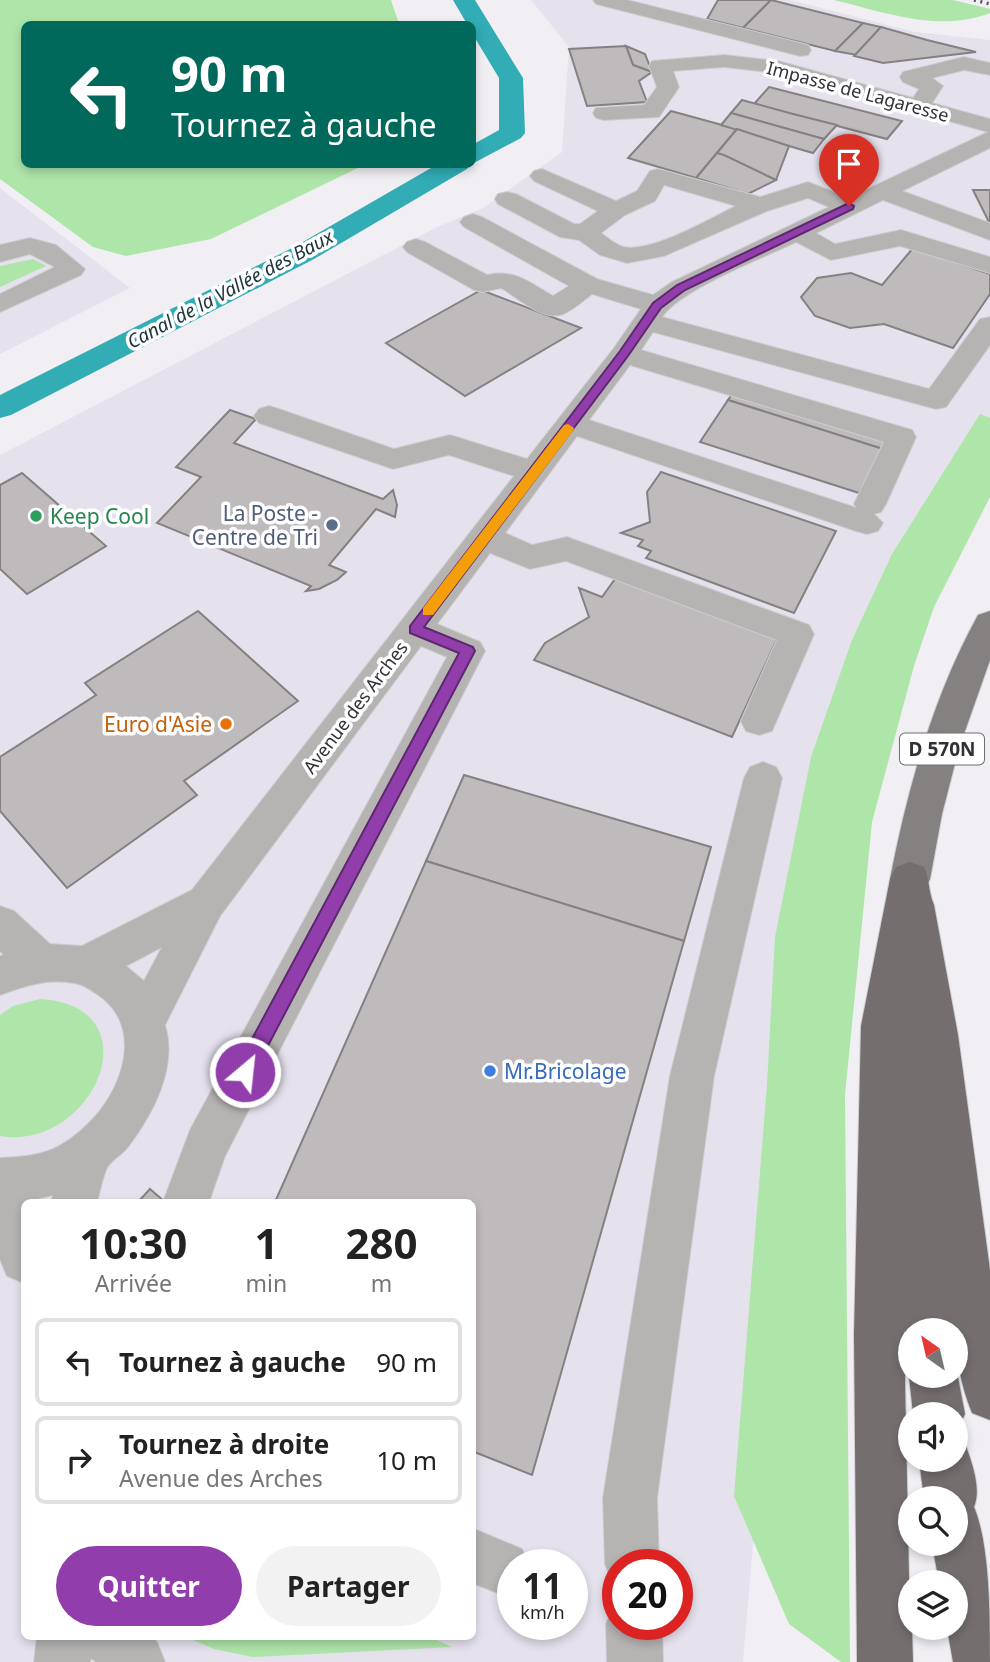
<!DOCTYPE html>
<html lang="fr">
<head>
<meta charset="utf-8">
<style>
	body { margin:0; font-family:"Noto Sans",sans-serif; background:#f2f2f2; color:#222; height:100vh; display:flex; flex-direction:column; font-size:26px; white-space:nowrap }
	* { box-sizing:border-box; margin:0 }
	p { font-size:23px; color:#767676 }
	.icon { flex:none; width:38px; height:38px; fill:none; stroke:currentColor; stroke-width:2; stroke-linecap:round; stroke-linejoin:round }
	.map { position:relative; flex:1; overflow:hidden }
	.panel { position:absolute; left:21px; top:1199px; width:455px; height:441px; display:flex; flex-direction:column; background:#fff; border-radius:10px; box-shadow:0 4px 10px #0003 }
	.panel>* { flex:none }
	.banner { position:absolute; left:21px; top:21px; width:455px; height:147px; border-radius:10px; box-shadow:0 4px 10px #0003; background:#00695c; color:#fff; overflow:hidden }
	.needle { width:46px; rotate:326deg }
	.buttons { position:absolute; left:898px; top:1318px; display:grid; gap:14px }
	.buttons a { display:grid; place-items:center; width:70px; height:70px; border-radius:50%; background:#fff; box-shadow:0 4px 10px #0003; font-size:35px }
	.speed { position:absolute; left:497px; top:1549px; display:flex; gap:14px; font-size:35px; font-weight:700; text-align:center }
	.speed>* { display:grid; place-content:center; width:91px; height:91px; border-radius:50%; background:#fff; box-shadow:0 4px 10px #0003; line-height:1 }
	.speed small { font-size:18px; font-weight:400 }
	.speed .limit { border:10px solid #d22; background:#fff; color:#111 }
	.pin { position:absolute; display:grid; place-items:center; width:60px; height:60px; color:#fff; margin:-72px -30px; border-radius:50% 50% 50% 0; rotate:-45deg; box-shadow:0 0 7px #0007 }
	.pin .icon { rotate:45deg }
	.me { position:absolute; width:77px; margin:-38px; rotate:28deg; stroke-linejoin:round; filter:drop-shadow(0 0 5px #0008) }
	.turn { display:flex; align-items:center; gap:24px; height:147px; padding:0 35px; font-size:32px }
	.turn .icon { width:91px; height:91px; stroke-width:2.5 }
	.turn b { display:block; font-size:49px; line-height:60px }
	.eta { display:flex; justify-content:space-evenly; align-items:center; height:119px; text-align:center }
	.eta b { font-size:42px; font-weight:700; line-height:49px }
	.primary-button { display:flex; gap:14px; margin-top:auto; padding:14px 35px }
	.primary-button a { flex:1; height:80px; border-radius:42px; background:#913dac; color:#fff; font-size:28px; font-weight:700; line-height:80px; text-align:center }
	.primary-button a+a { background:#f2f2f2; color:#222 }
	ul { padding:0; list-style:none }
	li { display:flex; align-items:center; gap:21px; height:88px; margin:0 14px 10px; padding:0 21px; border:4px solid #e0e0e0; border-radius:10px }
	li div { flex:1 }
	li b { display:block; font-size:26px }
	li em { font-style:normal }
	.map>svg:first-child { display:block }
	.built { fill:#e5e2ee; fill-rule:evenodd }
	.green { fill:#aee5a9 }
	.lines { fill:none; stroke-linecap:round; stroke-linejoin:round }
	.canal { fill:#32acb5; fill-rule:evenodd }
	.building { fill:#bfbabb; stroke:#858082; stroke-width:2 }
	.minor-casing { stroke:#cecdd1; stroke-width:2 }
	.major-casing { stroke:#cecdd1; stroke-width:2 }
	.highway-casing { stroke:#cecdd1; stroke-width:2 }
	.minor { fill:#b6b4b3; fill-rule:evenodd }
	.major { fill:#858180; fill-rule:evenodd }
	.highway { fill:#746f6e; fill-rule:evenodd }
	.rail { stroke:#585759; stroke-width:3.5; stroke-dasharray:2 4.5; stroke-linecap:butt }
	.route { fill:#913dac; stroke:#5e2870; stroke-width:2 }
	.slow { fill:#f59e0b }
	.leisure-dot { fill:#2e9e5b; stroke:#fefdff; stroke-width:2.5 }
	.service-dot { fill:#5c6f8a; stroke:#fefdff; stroke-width:2.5 }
	.food-dot { fill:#e8710a; stroke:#fefdff; stroke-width:2.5 }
	.shop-dot { fill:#3f7fe0; stroke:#fefdff; stroke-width:2.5 }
	.labels { text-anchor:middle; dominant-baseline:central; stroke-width:7; stroke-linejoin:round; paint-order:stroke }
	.far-street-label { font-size:18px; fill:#313032; stroke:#fefdff }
	.far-water-label { font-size:19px; font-style:italic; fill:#1c3638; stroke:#fefdff }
	.shield { fill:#fefdff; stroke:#6e6e70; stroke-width:2 }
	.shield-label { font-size:19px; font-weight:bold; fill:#313032 }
	.service-label { font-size:21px; fill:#4e5e75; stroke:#fefdff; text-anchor:end }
	.leisure-label { font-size:21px; fill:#27864d; stroke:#fefdff; text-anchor:start }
	.food-label { font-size:21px; fill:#c56008; stroke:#fefdff; text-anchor:end }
	.shop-label { font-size:21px; fill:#366cbe; stroke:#fefdff; text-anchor:start }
</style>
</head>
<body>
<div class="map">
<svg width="990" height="1662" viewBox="0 0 990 1662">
	<rect width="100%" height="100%" fill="#f1eff4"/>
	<g class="built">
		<path d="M 531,0 L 791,0 L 915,32 L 990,40 L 990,436 L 845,770 L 792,1089 L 743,1662 L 0,1662 L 0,455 L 437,227 L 483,208 L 562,152 L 569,47 ZM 24,1202 L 472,1202 L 472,1636 L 24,1636 ZM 513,1564 L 572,1564 L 572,1624 L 513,1624 ZM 618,1564 L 677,1564 L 677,1624 L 618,1624 Z"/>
		<path d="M 0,188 L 130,288 L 0,354 Z"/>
	</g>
	<g class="green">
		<path d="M 0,0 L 391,0 L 399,24 L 24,24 L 24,164 L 364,165 L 211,239 L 126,256 L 93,247 L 0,179 Z"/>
		<path d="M 834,0 L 953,0 L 990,9 L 990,13 C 939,33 884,12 834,0 Z"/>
		<path d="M 33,259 L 46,266 L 0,287 L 0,266 Z"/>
		<path d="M 980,414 L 990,418 L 990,497 L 934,607 L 914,666 L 872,822 L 845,1095 L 850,1662 L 841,1662 L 789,1624 L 734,1496 L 767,1085 L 775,937 L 811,757 L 852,640 L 892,554 Z"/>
		<path d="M 40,999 C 157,1006 93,1152 0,1136 L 0,1015 L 13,1006 Z"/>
		<path d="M 184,1636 L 428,1636 L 452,1647 L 252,1657 L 214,1649 Z"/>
	</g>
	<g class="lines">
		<g class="canal">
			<path d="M 453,0 L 475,0 L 523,78 L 525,133 L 521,138 L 472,164 L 472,145 L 499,130 L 499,78 L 472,33 L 472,24 L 467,24 Z"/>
			<path d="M 438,164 L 471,164 L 467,169 L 314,259 L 11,415 L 0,418 L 0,395 L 294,247 Z"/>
		</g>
	</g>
	<g class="building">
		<path d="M 718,0 L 771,0 L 743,28 L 707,19 Z"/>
		<path d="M 771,0 L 863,23 L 835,51 L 743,28 Z"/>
		<path d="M 863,23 L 881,27 L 857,55 L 835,51 Z"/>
		<path d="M 881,27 L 927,40 L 976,52 L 883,63 L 854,56 Z"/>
		<path d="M 626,46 L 645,54 L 652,72 L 633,65 Z"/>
		<path d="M 626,46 L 633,65 L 652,72 L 639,81 L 647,102 L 587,106 L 569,49 Z"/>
		<path d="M 769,87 L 902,121 L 887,139 L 754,104 Z"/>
		<path d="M 742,100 L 793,114 L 837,125 L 824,139 L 731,113 Z"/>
		<path d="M 671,111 L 737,129 L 696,178 L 628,158 Z"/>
		<path d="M 731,113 L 824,139 L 813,153 L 789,146 L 721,125 Z"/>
		<path d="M 737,129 L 789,146 L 776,180 L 717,153 Z"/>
		<path d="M 717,153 L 724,155 L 776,180 L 748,194 L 696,178 Z"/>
		<path d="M 973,190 L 990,190 L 990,224 Z"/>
		<path d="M 913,248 L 990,274 L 990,294 L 953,348 L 884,324 L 850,328 L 815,316 L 801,297 L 817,278 L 851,273 L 882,285 Z"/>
		<path d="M 481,290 L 581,328 L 465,396 L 386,343 Z"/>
		<path d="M 733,393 L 887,441 L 883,449 L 728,400 Z"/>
		<path d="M 728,400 L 883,449 L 859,493 L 700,442 Z"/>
		<path d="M 230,410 L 256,419 L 234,443 L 383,499 L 393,490 L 397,505 L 395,517 L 376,509 L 329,565 L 346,572 L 337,580 L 319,589 L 306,591 L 311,586 L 157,523 L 201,477 L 176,467 Z"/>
		<path d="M 661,472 L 836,531 L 794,613 L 646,558 L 651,551 L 638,546 L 643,540 L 621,533 L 650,522 L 647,492 Z"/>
		<path d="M 22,473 L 106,546 L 27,594 L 0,569 L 0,485 Z"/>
		<path d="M 615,579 L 778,637 L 732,737 L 534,660 L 545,643 L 589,617 L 579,588 L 602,597 Z"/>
		<path d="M 198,611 L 298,701 L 184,781 L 197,795 L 67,888 L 0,811 L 0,757 L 96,695 L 85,683 Z"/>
		<path d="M 464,775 L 711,847 L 684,941 L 426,861 Z"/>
		<path d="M 426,861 L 684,941 L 532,1475 L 472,1451 L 472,1202 L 275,1202 Z"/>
		<path d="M 150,1189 L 165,1202 L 138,1202 Z"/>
	</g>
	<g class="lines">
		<defs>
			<g id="minor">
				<path d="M 593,0 L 627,0 L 808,45 L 811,50 L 808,55 L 800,56 L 596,4 Z"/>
				<path d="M 724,55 L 778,61 L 913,98 L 919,89 L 903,82 L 900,77 L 903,72 L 964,57 L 990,63 L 990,75 L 964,70 L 932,78 L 943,86 L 932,103 L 990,119 L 990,148 L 902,191 L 990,223 L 990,240 L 883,200 L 816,233 L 835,244 L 901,230 L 990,257 L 990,273 L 900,246 L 831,260 L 796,242 C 763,258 681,289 662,317 L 929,389 L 980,319 L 990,317 L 990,345 L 946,407 L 936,409 L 653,332 L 641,350 L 912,430 L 916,437 L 886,504 L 881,512 L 874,514 L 883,523 L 878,531 L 867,534 L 856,531 L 577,436 L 505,533 L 532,545 L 567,537 L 809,625 L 814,634 L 772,731 L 759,735 L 746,731 L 741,721 L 777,640 L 566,561 L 530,569 L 490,553 L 437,624 L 480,642 L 485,651 L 225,1156 L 209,1202 L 163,1202 L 190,1130 L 447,657 L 421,646 L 220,916 L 165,1025 C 178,1067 153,1114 128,1147 C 122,1155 109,1161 106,1170 C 102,1180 100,1192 97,1202 L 51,1202 L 53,1195 L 24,1202 L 24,1283 L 7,1276 L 0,1259 L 0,1158 C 18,1157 37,1156 53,1149 C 71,1141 87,1126 99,1112 C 127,1076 140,1023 97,994 C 89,989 83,984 73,983 C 48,978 24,986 0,995 L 0,956 L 4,955 L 0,951 L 0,906 L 14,911 L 50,944 L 82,946 L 192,890 L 514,476 L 449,455 L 393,469 L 259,423 L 254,416 L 259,409 L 269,406 L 279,409 L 394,449 L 450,435 L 527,459 L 614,348 L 641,309 L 592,294 C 583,301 573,310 563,314 C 544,322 517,297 501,288 L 483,292 L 474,290 L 407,252 L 403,247 L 407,242 L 416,239 L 425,242 L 487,275 C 516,269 528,282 553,296 L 569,286 L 464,227 L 460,222 L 464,217 L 473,214 L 482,217 L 597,279 L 653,295 L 672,282 L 829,207 L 808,198 L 767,211 L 664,256 L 627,263 L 600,255 L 579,240 L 560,237 L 498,204 L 495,199 L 498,194 L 507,192 L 516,194 L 574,224 L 580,224 L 598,211 L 534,181 L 530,176 L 534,171 L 542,169 L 616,201 L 637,191 L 650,171 L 658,169 L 760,197 L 808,182 L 849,198 L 988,132 L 777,73 L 724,67 L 673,71 L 679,87 L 659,117 L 604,120 L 596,118 L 593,113 L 596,108 L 644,105 L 657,87 L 649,66 L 652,61 ZM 664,185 L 736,206 C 711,218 652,253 624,247 C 616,245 608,238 601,233 L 625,215 L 655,201 ZM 630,365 L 884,442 L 854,504 L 857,508 L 589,420 ZM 162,947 L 144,981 L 126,966 Z"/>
				<path d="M 30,238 L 56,245 L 85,269 L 81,275 L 0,312 L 0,294 L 55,267 L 30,254 L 0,262 L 0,245 Z"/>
				<path d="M 763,762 L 776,767 L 782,778 L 714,1076 L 657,1498 L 659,1564 L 618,1564 L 618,1585 L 613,1583 L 605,1564 L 603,1498 L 670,1076 L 744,778 L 750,767 Z"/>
				<path d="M 472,1528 L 522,1549 L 529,1564 L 513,1564 L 513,1591 L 503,1595 L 472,1583 Z"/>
				<path d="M 618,1603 L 618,1624 L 662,1624 L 663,1662 L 607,1662 L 606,1624 L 614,1604 Z"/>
				<path d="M 37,1636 L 151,1636 L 157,1642 L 165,1662 L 96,1662 L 91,1658 L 90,1662 L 34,1662 Z"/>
			</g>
			<path id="major" d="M 990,611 L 990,660 L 959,748 L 942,814 L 930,879 L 924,891 L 910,896 L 896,891 L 890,879 C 908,787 933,697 978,615 Z"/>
			<g id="highway">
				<path d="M 910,862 L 924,867 C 930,880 928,891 934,905 L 958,1035 L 990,1270 L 990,1420 L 972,1413 C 961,1386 956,1359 956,1330 L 910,1330 L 910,1346 L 904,1331 L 910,1628 L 912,1628 L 913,1662 L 857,1662 L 854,1335 L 861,1026 L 890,879 L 896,867 Z"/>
				<path d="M 956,1367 L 965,1414 L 956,1433 L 956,1414 L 913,1414 L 909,1376 L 910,1373 L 910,1376 L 956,1376 Z"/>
				<path d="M 956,1438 L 964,1441 C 971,1460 982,1488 974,1507 C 990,1545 990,1617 990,1662 L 953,1662 L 947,1628 L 956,1628 L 956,1582 L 939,1582 L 932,1544 L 956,1544 L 956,1498 L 924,1498 L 919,1460 L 956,1460 Z"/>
			</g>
		</defs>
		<use href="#minor" class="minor-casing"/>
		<use href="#major" class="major-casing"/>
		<use href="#highway" class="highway-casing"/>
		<use href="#minor" class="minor"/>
		<use href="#major" class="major"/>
		<use href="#highway" class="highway"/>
		<path class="rail" d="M 974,0 L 990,4"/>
	</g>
	<path class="route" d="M 849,203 L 854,206 L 853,209 L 685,290 L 661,308 L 628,356 L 424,627 L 473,647 L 475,651 L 251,1078 L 245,1081 L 238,1078 L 236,1072 L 238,1065 L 459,653 L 410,633 L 410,626 L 620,351 L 653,303 L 677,285 Z"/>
	<path class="slow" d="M 568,424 L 574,428 L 573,431 L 433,615 L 423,615 L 423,608 L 564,425 Z"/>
	<circle class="leisure-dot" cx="36" cy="516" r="7"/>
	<circle class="service-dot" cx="332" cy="525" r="7"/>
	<circle class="food-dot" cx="226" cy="724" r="7"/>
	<circle class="shop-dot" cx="490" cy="1071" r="7"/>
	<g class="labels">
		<g class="far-street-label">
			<text transform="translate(858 91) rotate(15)">Impasse de Lagaresse</text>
			<text transform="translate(355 707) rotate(-53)">Avenue des Arches</text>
		</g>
		<g class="far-water-label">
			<text transform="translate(230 289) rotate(-28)">Canal de la Vallée des Baux</text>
		</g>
		<rect class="shield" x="900" y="733.5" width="84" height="31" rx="5"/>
		<g class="shield-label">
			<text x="942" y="749">D 570N</text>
		</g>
		<g class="service-label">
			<text x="318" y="513">La Poste -<tspan x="318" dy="24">Centre de Tri</tspan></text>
		</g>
		<g class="leisure-label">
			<text x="50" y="516">Keep Cool</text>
		</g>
		<g class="food-label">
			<text x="212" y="724">Euro d'Asie</text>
		</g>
		<g class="shop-label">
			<text x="504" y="1071">Mr.Bricolage</text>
		</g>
	</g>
</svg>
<div class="buttons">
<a><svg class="needle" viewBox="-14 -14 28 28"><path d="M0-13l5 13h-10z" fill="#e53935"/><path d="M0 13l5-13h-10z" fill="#767676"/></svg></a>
<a><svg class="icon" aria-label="sound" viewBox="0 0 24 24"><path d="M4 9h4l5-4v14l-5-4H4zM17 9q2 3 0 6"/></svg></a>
<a><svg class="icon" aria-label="search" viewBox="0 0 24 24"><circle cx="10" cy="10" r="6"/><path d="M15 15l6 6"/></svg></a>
<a><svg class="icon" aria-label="layers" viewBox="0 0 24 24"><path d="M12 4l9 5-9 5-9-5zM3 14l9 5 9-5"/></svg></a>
</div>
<div class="speed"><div>11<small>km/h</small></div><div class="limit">20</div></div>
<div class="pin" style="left:849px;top:206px;background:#d93025"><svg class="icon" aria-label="arrive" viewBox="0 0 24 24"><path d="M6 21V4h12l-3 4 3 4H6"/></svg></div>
<svg class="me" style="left:245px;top:1072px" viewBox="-20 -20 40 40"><circle r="17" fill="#913dac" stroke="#fff" stroke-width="3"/><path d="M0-11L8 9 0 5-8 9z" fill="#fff"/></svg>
<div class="banner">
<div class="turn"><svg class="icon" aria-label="left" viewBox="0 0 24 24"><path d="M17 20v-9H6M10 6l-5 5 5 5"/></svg><div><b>90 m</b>Tournez à gauche</div></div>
</div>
<section class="panel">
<div class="eta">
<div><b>10:30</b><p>Arrivée</p></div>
<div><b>1</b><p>min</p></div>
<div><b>280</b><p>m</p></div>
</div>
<ul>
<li><svg class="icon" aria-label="left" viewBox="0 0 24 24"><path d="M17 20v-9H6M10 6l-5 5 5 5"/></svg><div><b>Tournez à gauche</b></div><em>90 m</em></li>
<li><svg class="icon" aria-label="right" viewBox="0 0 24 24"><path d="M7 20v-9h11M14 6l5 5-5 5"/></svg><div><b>Tournez à droite</b><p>Avenue des Arches</p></div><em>10 m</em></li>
</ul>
<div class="primary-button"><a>Quitter</a><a>Partager</a></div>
</section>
</div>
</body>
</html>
